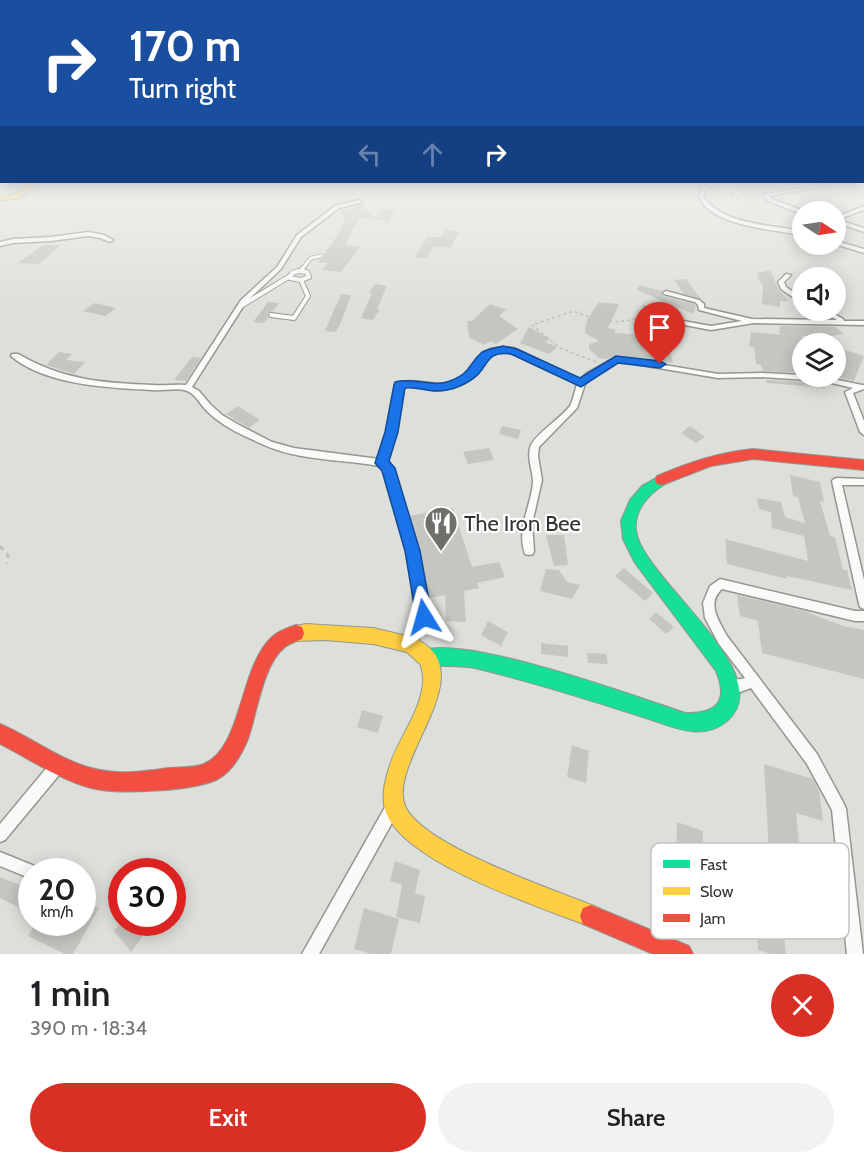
<!DOCTYPE html>
<html lang="en">
<head>
<meta charset="utf-8">
<style>
	body { margin:0; font-family:Cabin,sans-serif; background:#f2f2f2; color:#202124; height:100vh; display:flex; flex-direction:column; font-size:22px; white-space:nowrap }
	* { box-sizing:border-box; margin:0 }
	p { font-size:20px; color:#757577 }
	.icon { flex:none; width:33px; height:33px; fill:none; stroke:currentColor; stroke-width:2; stroke-linecap:round; stroke-linejoin:round }
	.map { position:relative; height:954px; overflow:hidden }
	.details { display:flex; flex-direction:column; background:#fff; flex:1 }
	.details>* { flex:none }
	.top-card { position:absolute; left:0px; top:0px; width:864px; height:183px; box-shadow:0 3px 15px #0003; background:#1a4fa0; color:#fff; overflow:hidden }
	.needle { width:39px; rotate:102deg }
	.tools { position:absolute; left:792px; top:201px; display:grid; gap:12px }
	.tools a { display:grid; place-items:center; width:54px; height:54px; border-radius:50%; background:#fff; box-shadow:0 3px 15px #0003; font-size:30px }
	.speed { position:absolute; left:18px; top:858px; display:flex; gap:12px; font-size:30px; font-weight:700; text-align:center }
	.speed>* { display:grid; place-content:center; width:78px; height:78px; border-radius:50%; background:#fff; box-shadow:0 3px 15px #0003; line-height:1 }
	.speed small { font-size:15px; font-weight:400 }
	.speed .limit { border:9px solid #d22; background:#fff; color:#111 }
	.pin { position:absolute; display:grid; place-items:center; width:51px; height:51px; color:#fff; margin:-62px -26px; border-radius:50% 50% 50% 0; rotate:-45deg; box-shadow:0 0 6px #0007 }
	.pin .icon { rotate:45deg }
	.me { position:absolute; width:66px; margin:-33px; rotate:352deg; stroke-linejoin:round; filter:drop-shadow(0 0 4px #0008) }
	.turn { display:flex; align-items:center; gap:21px; height:126px; padding:0 30px; font-size:27px }
	.turn .icon { width:78px; height:78px; stroke-width:2.5 }
	.turn b { display:block; font-size:42px; line-height:51px }
	.lanes { display:flex; align-items:center; height:57px; padding:0 30px; background:#0003; justify-content:center; gap:30px; direction:ltr }
	.lanes .off { opacity:.35 }
	.round { display:grid; place-items:center; flex:none; width:63px; height:63px; border-radius:32px; background:#f2f2f2 }
	.head { display:flex; align-items:center; justify-content:space-between; height:102px; padding:0 30px }
	h1 { font-size:36px; font-weight:600; line-height:45px }
	.button { display:flex; gap:12px; margin-top:auto; padding:12px 30px }
	.button a { flex:1; height:69px; border-radius:36px; background:#d93025; color:#fff; font-size:24px; font-weight:600; line-height:69px; text-align:center }
	.button a+a { background:#f2f2f2; color:#202124 }
	.map>svg:first-child { display:block }
	.building { fill:#c4c7c1 }
	.lines { fill:none; stroke-linecap:round; stroke-linejoin:round }
	.lane-far1-casing { stroke:#939691; stroke-width:4.5 }
	.lane-casing { stroke:#939691; stroke-width:6 }
	.street-casing { stroke:#939691; stroke-width:3 }
	.fast-casing { stroke:#939691; stroke-width:2 }
	.slow-casing { stroke:#939691; stroke-width:2 }
	.jam-casing { stroke:#939691; stroke-width:2 }
	.path-far1 { stroke:#bec0bd; stroke-width:1.5; stroke-dasharray:3 3; stroke-linecap:butt }
	.path { stroke:#bec0bd; stroke-width:3; stroke-dasharray:5 5; stroke-linecap:butt }
	.lane-far1 { stroke:#fafaf9; stroke-width:3 }
	.lane { stroke:#fafaf9; stroke-width:4 }
	.street { fill:#fafaf9; fill-rule:evenodd }
	.fast { fill:#16e098; fill-rule:evenodd }
	.slow { fill:#ffcf43; fill-rule:evenodd }
	.jam { fill:#f24e42; fill-rule:evenodd }
	.route { fill:#1a73e8; stroke:#114b97; stroke-width:1.5 }
	.labels { text-anchor:middle; dominant-baseline:central; stroke-width:4.5; stroke-linejoin:round; paint-order:stroke }
	.poi-label { font-size:22px; fill:#32342f; stroke:#fff; text-anchor:start }
	.key { fill:#fff; stroke:#c2c2c1; stroke-width:1.5 }
	.key-label { font-size:16px; fill:#32342f }
</style>
</head>
<body>
<div class="map">
<svg width="864" height="954" viewBox="0 0 864 954">
	<rect width="100%" height="100%" fill="#dde0da"/>
	<g class="building">
		<path d="M 733,182 L 778,182 L 791,188 L 763,193 L 757,195 L 760,197 L 752,204 L 741,196 L 743,190 Z"/>
		<path d="M 362,205 L 376,219 L 382,209 L 395,210 L 389,221 L 359,218 L 345,245 L 360,247 L 341,272 L 322,270 L 328,263 L 317,262 L 324,258 L 324,254 L 339,233 L 345,218 L 339,211 Z"/>
		<path d="M 446,230 L 459,232 L 451,248 L 434,246 L 426,259 L 415,257 L 427,237 L 441,237 Z"/>
		<path d="M 43,245 L 61,245 L 39,264 L 18,263 Z"/>
		<path d="M 770,270 L 779,290 L 789,301 L 780,301 L 780,307 L 762,304 L 763,287 L 757,276 L 760,275 L 756,273 Z"/>
		<path d="M 686,279 L 701,299 L 684,294 L 674,280 Z"/>
		<path d="M 375,284 L 387,286 L 377,309 L 380,309 L 373,320 L 361,318 L 372,293 L 369,293 Z"/>
		<path d="M 639,285 L 663,291 L 661,293 L 663,296 L 694,304 L 696,307 L 693,314 L 637,290 Z"/>
		<path d="M 341,294 L 351,295 L 341,322 L 336,332 L 325,331 Z"/>
		<path d="M 268,302 L 279,303 L 273,311 L 267,313 L 268,318 L 264,323 L 253,322 Z"/>
		<path d="M 599,302 L 619,304 L 608,328 L 615,329 L 615,333 L 642,335 L 643,305 L 664,311 L 665,307 L 678,308 L 678,318 L 655,314 L 650,318 L 653,321 L 678,326 L 679,332 L 653,329 L 652,348 L 670,350 L 673,363 L 616,355 L 607,359 L 599,358 L 589,349 L 589,344 L 599,341 L 585,333 L 587,320 Z"/>
		<path d="M 95,303 L 116,308 L 105,316 L 83,311 Z"/>
		<path d="M 490,304 L 506,309 L 499,316 L 518,329 L 496,344 L 490,341 L 484,345 L 469,337 L 467,321 L 472,321 Z"/>
		<path d="M 780,326 L 836,327 L 844,334 L 819,338 L 802,336 L 802,373 L 763,371 L 761,365 L 756,364 L 754,347 L 749,347 L 751,332 L 793,336 L 779,334 Z"/>
		<path d="M 529,327 L 550,339 L 545,342 L 557,347 L 549,354 L 520,343 Z"/>
		<path d="M 836,347 L 864,356 L 854,381 L 836,377 Z"/>
		<path d="M 59,352 L 72,354 L 66,360 L 85,362 L 74,374 L 46,365 Z"/>
		<path d="M 192,357 L 201,358 L 186,381 L 174,380 Z"/>
		<path d="M 766,380 L 823,383 L 826,388 L 767,383 Z"/>
		<path d="M 238,406 L 260,420 L 249,428 L 226,414 Z"/>
		<path d="M 502,426 L 521,430 L 518,439 L 499,434 Z"/>
		<path d="M 690,426 L 705,437 L 696,443 L 681,433 Z"/>
		<path d="M 489,448 L 494,460 L 468,464 L 463,452 Z"/>
		<path d="M 790,475 L 820,482 L 824,502 L 820,501 L 830,536 L 835,537 L 843,570 L 847,570 L 852,590 L 787,576 L 787,579 L 727,564 L 725,539 L 808,561 L 804,536 L 772,528 L 771,512 L 759,509 L 757,498 L 781,502 L 785,517 L 805,523 L 798,497 L 793,496 Z"/>
		<path d="M 453,508 L 472,567 L 499,562 L 505,577 L 477,583 L 479,588 L 464,591 L 466,622 L 446,621 L 445,595 L 429,598 L 419,550 L 409,516 Z"/>
		<path d="M 546,535 L 564,535 L 568,565 L 554,566 Z"/>
		<path d="M 624,568 L 653,593 L 645,601 L 615,576 Z"/>
		<path d="M 546,569 L 559,570 L 567,582 L 580,585 L 572,599 L 540,591 Z"/>
		<path d="M 737,595 L 804,611 L 843,626 L 864,630 L 864,679 L 762,653 L 758,621 L 740,616 Z"/>
		<path d="M 656,612 L 674,627 L 666,634 L 649,619 Z"/>
		<path d="M 488,621 L 508,632 L 501,646 L 481,635 Z"/>
		<path d="M 541,643 L 568,646 L 568,657 L 541,654 Z"/>
		<path d="M 587,653 L 606,654 L 608,664 L 588,663 Z"/>
		<path d="M 362,710 L 383,716 L 378,733 L 357,727 Z"/>
		<path d="M 572,745 L 589,751 L 586,783 L 567,777 Z"/>
		<path d="M 764,764 L 813,779 L 819,791 L 823,821 L 796,813 L 805,901 L 771,889 Z"/>
		<path d="M 677,822 L 703,831 L 702,883 L 676,873 Z"/>
		<path d="M 395,861 L 420,870 L 415,893 L 425,896 L 420,923 L 396,917 L 402,885 L 390,881 Z"/>
		<path d="M 0,877 L 32,890 L 32,914 L 0,898 Z"/>
		<path d="M 754,900 L 781,908 L 786,954 L 771,954 L 758,950 Z"/>
		<path d="M 82,901 L 99,908 L 73,954 L 65,954 L 28,936 L 36,922 L 82,922 Z"/>
		<path d="M 364,908 L 399,919 L 391,954 L 371,954 L 354,949 Z"/>
		<path d="M 121,922 L 132,922 L 143,936 L 131,952 L 114,931 Z"/>
	</g>
	<g class="lines">
		<defs>
			<g id="lane-far1">
				<path d="M 728,182 L 740,192 L 733,197 L 738,201"/>
				<path d="M 302,269 L 311,258 L 321,256"/>
			</g>
			<g id="lane">
				<path d="M 298,271 L 307,272 L 309,277 L 301,280 L 290,278 L 292,273 Z"/>
				<path d="M 301,271 L 303,268"/>
				<path d="M 241,306 L 290,276"/>
				<path d="M 271,315 L 294,318 L 308,296 L 301,280"/>
			</g>
			<g id="street">
				<path d="M 713,182 L 718,182 L 706,189 L 703,196 C 722,225 772,225 802,231 L 802,235 C 775,230 728,227 707,208 C 703,205 701,200 699,196 L 702,187 Z"/>
				<path d="M 828,182 L 833,182 L 815,188 L 769,196 L 772,199 L 804,211 L 802,214 L 768,201 L 763,195 L 814,186 Z"/>
				<path d="M 850,182 L 856,182 L 864,184 L 864,186 Z"/>
				<path d="M 359,200 L 362,202 L 361,203 L 339,208 L 301,237 L 281,269 L 246,302 L 192,387 L 199,391 L 210,404 L 222,415 L 239,425 L 272,442 L 294,448 L 379,459 L 388,432 L 395,384 C 415,376 436,389 456,381 C 472,375 472,364 482,354 C 489,347 504,347 514,348 L 580,380 L 587,373 L 616,357 L 718,374 L 762,373 L 802,375 L 802,376 L 823,377 L 862,385 L 864,385 L 864,389 L 853,393 L 864,421 L 864,435 L 860,432 L 845,392 L 853,388 L 823,381 L 762,377 L 718,378 L 617,361 L 593,377 L 585,384 L 577,408 L 539,447 L 538,456 L 542,480 L 532,524 L 534,551 L 533,554 L 529,555 L 525,554 C 516,529 531,507 533,482 C 533,471 526,456 531,445 C 537,433 561,418 570,406 C 573,400 575,391 577,384 L 509,352 C 488,349 488,360 477,373 C 471,380 462,385 453,388 C 436,392 418,381 402,387 L 396,432 L 387,462 L 392,468 L 417,551 L 428,605 L 430,617 L 415,646 L 411,647 L 407,646 L 405,642 L 418,617 L 418,605 L 407,551 L 384,470 L 379,466 C 341,459 298,461 262,444 C 242,435 219,425 204,408 C 198,401 194,392 184,390 C 174,388 163,391 152,390 C 109,388 45,385 11,356 L 12,354 L 18,354 C 63,380 102,383 153,385 C 164,386 175,384 186,385 L 241,300 L 277,267 L 297,235 L 335,206 Z"/>
				<path d="M 864,206 L 864,210 L 842,218 L 845,222 L 864,228 L 864,232 L 841,224 L 836,217 Z"/>
				<path d="M 88,232 L 104,235 L 113,240 L 110,242 L 100,238 L 88,236 L 51,241 L 13,243 L 0,246 L 0,242 L 13,239 L 51,237 Z"/>
				<path d="M 836,241 L 864,249 L 864,253 L 835,244 Z"/>
				<path d="M 786,274 L 791,275 L 784,282 L 786,287 L 802,298 L 802,303 L 800,302 L 781,289 L 778,282 Z"/>
				<path d="M 666,291 L 699,300 L 704,304 L 704,308 L 752,319 L 837,320 L 819,310 L 828,310 L 843,319 L 844,321 L 864,321 L 864,325 L 754,323 L 711,330 L 653,319 L 652,318 L 655,316 L 711,326 L 742,321 L 699,310 L 698,305 L 695,302 L 664,294 L 663,293 Z"/>
				<path d="M 837,478 L 864,479 L 864,485 L 842,485 L 864,580 L 864,609 L 860,607 L 859,604 L 832,481 L 834,479 Z"/>
				<path d="M 720,579 L 855,611 L 864,611 L 864,621 L 855,621 L 722,589 C 706,603 719,621 727,636 L 817,754 L 844,804 L 846,809 L 863,954 L 847,954 L 832,810 L 807,764 L 751,688 L 740,692 L 725,688 L 723,684 L 725,680 C 731,677 738,681 745,678 L 719,644 L 705,618 L 703,603 L 710,586 Z"/>
				<path d="M 59,757 L 64,759 L 66,764 L 64,769 L 5,840 L 0,842 L 0,824 L 54,759 Z"/>
				<path d="M 393,800 L 398,802 L 400,807 L 398,812 L 319,954 L 302,954 L 388,802 Z"/>
				<path d="M 0,852 L 37,867 L 39,872 L 32,872 L 32,879 L 0,866 Z"/>
			</g>
			<g id="fast">
				<rect x="0" y="178" width="2" height="3"/>
				<path d="M 662,475 L 667,476 L 669,480 C 666,485 663,485 659,488 C 645,498 634,513 636,530 C 640,577 782,674 727,721 C 706,739 680,730 658,722 C 597,702 537,683 475,668 C 458,664 434,668 421,663 L 418,657 L 421,651 C 464,634 635,696 685,713 C 716,714 729,702 716,671 L 635,563 L 623,539 L 621,521 L 630,500 L 642,486 Z"/>
			</g>
			<g id="slow">
				<path d="M 30,182 L 38,182 L 20,198 L 0,201 L 0,197 L 15,194 Z"/>
				<path d="M 306,624 L 373,628 L 411,637 C 491,668 383,763 406,808 C 427,848 556,890 599,908 L 602,916 L 599,924 L 591,927 C 540,907 413,866 388,817 C 380,802 384,784 389,768 C 397,740 420,714 423,683 C 424,678 422,671 421,665 L 407,652 L 373,644 L 325,640 L 296,641 L 290,639 L 288,633 L 290,627 Z"/>
			</g>
			<g id="jam">
				<path d="M 753,449 L 864,460 L 864,470 L 753,459 L 711,466 L 662,485 L 657,484 L 655,480 L 657,476 C 688,463 719,452 753,449 Z"/>
				<path d="M 296,625 L 302,627 L 304,633 L 302,639 C 297,641 290,643 285,647 C 263,664 257,713 248,739 C 242,754 232,771 218,779 C 195,791 117,795 91,788 C 58,779 30,759 0,744 L 0,724 C 31,737 58,759 91,768 C 116,775 142,772 168,768 C 179,767 194,768 204,764 C 243,747 239,667 272,637 C 278,631 288,628 296,625 Z"/>
				<path d="M 591,905 L 689,946 L 693,954 L 653,954 L 583,924 L 580,916 L 583,908 Z"/>
			</g>
		</defs>
		<use href="#lane-far1" class="lane-far1-casing"/>
		<use href="#lane" class="lane-casing"/>
		<use href="#street" class="street-casing"/>
		<use href="#fast" class="fast-casing"/>
		<use href="#slow" class="slow-casing"/>
		<use href="#jam" class="jam-casing"/>
		<g class="path-far1">
			<path d="M 656,311 L 662,298"/>
			<path d="M 596,362 L 560,348 L 532,325 L 574,311 C 605,325 614,323 647,317"/>
		</g>
		<path class="path" d="M 0,546 L 8,555 L 7,564"/>
		<use href="#lane-far1" class="lane-far1"/>
		<use href="#lane" class="lane"/>
		<use href="#street" class="street"/>
		<use href="#fast" class="fast"/>
		<use href="#slow" class="slow"/>
		<use href="#jam" class="jam"/>
	</g>
	<linearGradient id="sky" x2="0" y2="1"><stop stop-color="#86b0b8"/><stop offset="0.57" stop-color="#f0f1ee"/><stop offset="1" stop-color="#f0f1ee" stop-opacity="0"/></linearGradient>
	<rect width="864" height="312" fill="url(#sky)"/>
	<path class="route" d="M 503,346 L 517,349 L 580,378 L 616,356 L 660,361 L 666,364 L 660,368 L 618,363 L 581,387 L 511,354 C 485,350 489,367 474,378 C 465,385 450,391 438,391 C 427,392 416,386 405,388 L 398,432 L 389,461 L 395,468 L 420,551 L 432,617 L 430,623 L 424,625 L 418,623 L 416,617 L 405,551 L 382,471 L 375,463 L 385,432 L 394,385 L 395,382 C 414,377 434,388 450,381 C 472,372 467,366 481,353 C 486,349 496,348 503,346 Z"/>
	<defs>
		<symbol id="restaurant-pin" viewBox="-11 -11 22 30"><path d="M0 17L-7.5 6A9.5 9.5 0 1 1 7.5 6Z" fill="#6e706b" stroke="#fff"/><path d="M-5-6h1v4h1v-4h1v4h1v-4h1v5L-1.5 .5V6h-2V.5L-5-1ZM5-6V6H3V1.5H1.5Q1.5-4 5-6Z" fill="#fff"/></symbol>
	</defs>
	<g fill-rule="evenodd">
		<use href="#restaurant-pin" x="422" y="504" width="38" height="52"/>
	</g>
	<g class="labels">
		<g class="poi-label">
			<text x="464" y="523">The Iron Bee</text>
		</g>
	</g>
	<rect x="651" y="843" width="198" height="96" rx="9" class="key"/>
	<rect x="663" y="860" width="27" height="8" fill="#16e098"/>
	<rect x="663" y="887" width="27" height="8" fill="#ffcf43"/>
	<rect x="663" y="914" width="27" height="8" fill="#f24e42"/>
	<g class="key-label">
		<text x="700" y="870">Fast</text>
		<text x="700" y="897">Slow</text>
		<text x="700" y="924">Jam</text>
	</g>
</svg>
<div class="tools">
<a><svg class="needle" viewBox="-14 -14 28 28"><path d="M0-13l5 13h-10z" fill="#e53935"/><path d="M0 13l5-13h-10z" fill="#757577"/></svg></a>
<a><svg class="icon" aria-label="sound" viewBox="0 0 24 24"><path d="M4 9h4l5-4v14l-5-4H4zM17 9q2 3 0 6"/></svg></a>
<a><svg class="icon" aria-label="layers" viewBox="0 0 24 24"><path d="M12 4l9 5-9 5-9-5zM3 14l9 5 9-5"/></svg></a>
</div>
<div class="speed"><div>20<small>km/h</small></div><div class="limit">30</div></div>
<div class="pin" style="left:660px;top:364px;background:#d93025"><svg class="icon" aria-label="arrive" viewBox="0 0 24 24"><path d="M6 21V4h12l-3 4 3 4H6"/></svg></div>
<svg class="me" style="left:424px;top:617px" viewBox="-20 -20 40 40"><path d="M0-17L14 15 0 8-14 15z" fill="#1a73e8" stroke="#fff" stroke-width="4"/></svg>
<div class="top-card">
<div class="turn"><svg class="icon" aria-label="right" viewBox="0 0 24 24"><path d="M7 20v-9h11M14 6l5 5-5 5"/></svg><div><b>170 m</b>Turn right</div></div>
<div class="lanes"><svg class="icon off" aria-label="left" viewBox="0 0 24 24"><path d="M17 20v-9H6M10 6l-5 5 5 5"/></svg><svg class="icon off" aria-label="ahead" viewBox="0 0 24 24"><path d="M12 20V5M6 11l6-6 6 6"/></svg><svg class="icon" aria-label="right" viewBox="0 0 24 24"><path d="M7 20v-9h11M14 6l5 5-5 5"/></svg></div>
</div>
</div>
<section class="details">
<div class="head"><div><h1>1 min</h1><p>390 m · 18:34</p></div><a class="round" style="background:#d93025;color:#fff"><svg class="icon" aria-label="close" viewBox="0 0 24 24"><path d="M6 6l12 12M18 6L6 18"/></svg></a></div>
<div class="button"><a>Exit</a><a>Share</a></div>
</section>
</body>
</html>
